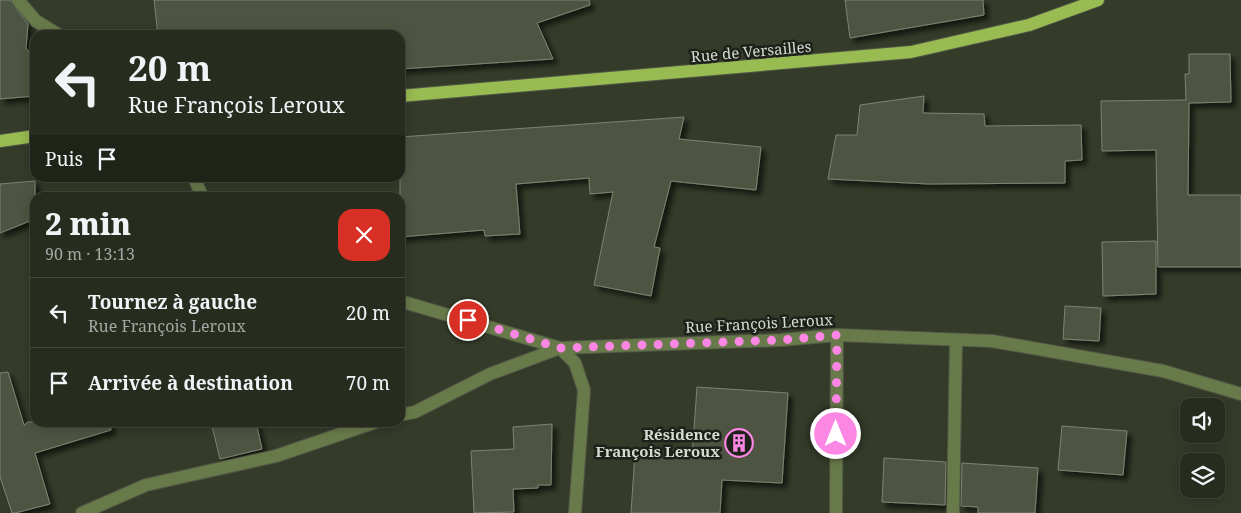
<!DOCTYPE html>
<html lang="fr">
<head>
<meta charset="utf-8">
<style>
	body { margin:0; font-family:"Noto Serif",serif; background:#33382c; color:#f1f3f6; height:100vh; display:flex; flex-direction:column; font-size:19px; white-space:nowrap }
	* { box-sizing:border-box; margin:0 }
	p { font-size:16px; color:#a4a7a4 }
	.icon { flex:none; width:28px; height:28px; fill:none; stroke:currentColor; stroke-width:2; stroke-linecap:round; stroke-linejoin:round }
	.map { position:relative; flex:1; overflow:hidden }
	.details { position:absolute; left:30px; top:192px; width:375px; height:235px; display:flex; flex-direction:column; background:#272c1f; border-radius:15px; box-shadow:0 2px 12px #0003,0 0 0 1px #43483d }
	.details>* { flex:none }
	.guide { position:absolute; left:30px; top:30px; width:375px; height:152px; border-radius:15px; box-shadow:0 2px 12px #0003,0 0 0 1px #43483d; background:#272c1f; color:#f1f3f6; overflow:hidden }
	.fabs { position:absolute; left:1180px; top:398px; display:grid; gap:10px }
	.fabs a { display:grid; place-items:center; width:45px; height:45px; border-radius:10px; background:#272c1f; box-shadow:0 2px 12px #0003,0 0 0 1px #43483d; font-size:25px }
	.pin { position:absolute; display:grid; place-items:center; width:42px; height:42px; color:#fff; margin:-21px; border:2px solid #fff; border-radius:50%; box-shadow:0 1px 5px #0007 }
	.me { position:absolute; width:55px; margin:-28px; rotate:0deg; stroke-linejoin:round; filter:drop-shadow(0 0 4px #0008) }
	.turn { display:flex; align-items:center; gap:18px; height:105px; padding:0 15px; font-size:22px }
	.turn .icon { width:65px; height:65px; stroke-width:2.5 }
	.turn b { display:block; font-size:35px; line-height:42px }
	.then { display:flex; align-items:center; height:48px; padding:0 15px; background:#0003; gap:10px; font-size:19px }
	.round { display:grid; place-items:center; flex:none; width:52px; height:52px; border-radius:15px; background:#33382c }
	.overview { display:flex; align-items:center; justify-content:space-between; height:85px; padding:0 15px }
	h1 { font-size:30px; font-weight:800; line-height:38px }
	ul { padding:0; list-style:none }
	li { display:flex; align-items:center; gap:15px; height:70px; padding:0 15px; border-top:1px solid #43483d }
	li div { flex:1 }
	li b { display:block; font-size:19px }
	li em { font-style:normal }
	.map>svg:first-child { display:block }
	.building { fill:#4e5543; stroke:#7c8470; filter:url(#shadow) }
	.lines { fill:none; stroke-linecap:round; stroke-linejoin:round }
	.minor-casing { stroke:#515847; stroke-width:14 }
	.major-casing { stroke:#515847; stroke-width:14 }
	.minor { stroke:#697a4a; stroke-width:12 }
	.major { stroke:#98bb52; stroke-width:12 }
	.route { stroke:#fc86e4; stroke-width:9; stroke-dasharray:0 16.2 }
	.labels { text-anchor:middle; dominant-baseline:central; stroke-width:5; stroke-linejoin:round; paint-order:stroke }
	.street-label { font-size:15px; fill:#d7dcd1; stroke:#1d2119 }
	.poi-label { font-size:15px; font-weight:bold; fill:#d7dcd1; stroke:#1d2119; text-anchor:end }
</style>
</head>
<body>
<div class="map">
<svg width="1241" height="513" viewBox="0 0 1241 513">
	<defs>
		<filter id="shadow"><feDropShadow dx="4.5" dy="4.5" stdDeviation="2.5" flood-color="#0009"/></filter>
	</defs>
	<rect width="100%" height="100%" fill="#343b29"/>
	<g class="building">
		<path d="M 0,0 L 10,0 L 28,24 L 26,48 L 35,60 L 35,96 L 0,99 Z"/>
		<path d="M 154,0 L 589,0 L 590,5 L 537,23 L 553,59 L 400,69 L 400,35 L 158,35 Z"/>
		<path d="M 845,0 L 983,0 L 984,15 L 850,38 Z"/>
		<path d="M 1189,54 L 1230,54 L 1231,102 L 1189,103 L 1188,195 L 1241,195 L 1241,267 L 1158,267 L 1156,150 L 1102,151 L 1101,101 L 1186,100 L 1185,74 L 1189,74 Z"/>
		<path d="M 924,96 L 923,113 L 984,114 L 985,126 L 1081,125 L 1082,160 L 1065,161 L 1065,183 L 929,184 L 828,179 L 836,135 L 857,135 L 860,105 Z"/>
		<path d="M 684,117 L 679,139 L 761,147 L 756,190 L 671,181 L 654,247 L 660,248 L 651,296 L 594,285 L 613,192 L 590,194 L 589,178 L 516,184 L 520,234 L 485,236 L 484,230 L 400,237 L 400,137 Z"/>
		<path d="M 35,181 L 35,219 L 0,233 L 0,184 Z"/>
		<path d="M 1156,241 L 1156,294 L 1103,296 L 1102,242 Z"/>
		<path d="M 1065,306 L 1101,308 L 1099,341 L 1063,339 Z"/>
		<path d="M 8,372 L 24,425 L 28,422 L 110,422 L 111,430 L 35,453 L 50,504 L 15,513 L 12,513 L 0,477 L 0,373 Z"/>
		<path d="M 697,387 L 788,393 L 782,483 L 722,480 L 720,513 L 631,513 L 635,453 L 692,457 Z"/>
		<path d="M 211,422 L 256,422 L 262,449 L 220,459 Z"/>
		<path d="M 552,424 L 551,485 L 538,485 L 538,488 L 513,489 L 514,512 L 474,513 L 471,451 L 514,449 L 513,427 Z"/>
		<path d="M 1062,426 L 1127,431 L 1123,475 L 1058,470 Z"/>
		<path d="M 884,458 L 946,462 L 945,505 L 882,502 Z"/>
		<path d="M 962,463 L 1038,468 L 1035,513 L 978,513 L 978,507 L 961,506 Z"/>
	</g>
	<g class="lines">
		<defs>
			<g id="minor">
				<path d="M 18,0 L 36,21 L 59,35"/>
				<path d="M 194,178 L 203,198"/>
				<path d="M 400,301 L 560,348 L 781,340 L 837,335 L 992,341 L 1163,371 L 1241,394"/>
				<path d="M 560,348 L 575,363 L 584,390 L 575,513"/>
				<path d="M 400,415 L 415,412 L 490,374 L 560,348"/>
				<path d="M 82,513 L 146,485 L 276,456 L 376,422"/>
				<path d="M 836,513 L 837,335"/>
				<path d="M 953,513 L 956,341"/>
			</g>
			<g id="major">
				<path d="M 400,96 L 911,52 L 1029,25 L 1098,0"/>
				<path d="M 0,141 L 35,136"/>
			</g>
		</defs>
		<use href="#minor" class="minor-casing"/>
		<use href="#major" class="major-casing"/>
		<use href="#minor" class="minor"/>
		<use href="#major" class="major"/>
	</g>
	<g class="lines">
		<path class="route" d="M 468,320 L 560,348 L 781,340 L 837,335 L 836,434"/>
	</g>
	<defs>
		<symbol id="building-ring" viewBox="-11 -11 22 22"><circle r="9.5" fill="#1d2119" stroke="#fc86e4" stroke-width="1.5"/><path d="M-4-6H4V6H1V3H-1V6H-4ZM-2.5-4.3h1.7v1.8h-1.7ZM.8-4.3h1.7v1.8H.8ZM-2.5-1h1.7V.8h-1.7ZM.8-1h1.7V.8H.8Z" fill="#fc86e4"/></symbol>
	</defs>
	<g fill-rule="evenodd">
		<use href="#building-ring" x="723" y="427" width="32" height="32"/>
	</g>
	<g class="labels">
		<g class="street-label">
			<text transform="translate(751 51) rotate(-5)">Rue de Versailles</text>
			<text transform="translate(759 323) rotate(-3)">Rue François Leroux</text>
		</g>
		<g class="poi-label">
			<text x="720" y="434">Résidence<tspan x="720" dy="17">François Leroux</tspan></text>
		</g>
	</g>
</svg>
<div class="fabs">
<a><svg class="icon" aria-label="sound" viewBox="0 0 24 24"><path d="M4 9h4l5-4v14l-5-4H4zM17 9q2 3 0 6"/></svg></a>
<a><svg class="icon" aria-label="layers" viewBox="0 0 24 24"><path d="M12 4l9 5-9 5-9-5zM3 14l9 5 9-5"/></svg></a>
</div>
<div class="pin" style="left:468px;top:320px;background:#d93025"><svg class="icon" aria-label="arrive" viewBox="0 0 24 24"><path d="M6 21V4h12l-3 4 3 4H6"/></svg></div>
<svg class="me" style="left:836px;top:434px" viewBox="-20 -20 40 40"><circle r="17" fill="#fc86e4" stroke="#fff" stroke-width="3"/><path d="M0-11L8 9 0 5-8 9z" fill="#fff"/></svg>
<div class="guide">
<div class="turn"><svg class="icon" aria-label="left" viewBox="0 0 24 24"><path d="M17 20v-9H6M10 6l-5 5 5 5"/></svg><div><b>20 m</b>Rue François Leroux</div></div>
<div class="then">Puis<svg class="icon" aria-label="arrive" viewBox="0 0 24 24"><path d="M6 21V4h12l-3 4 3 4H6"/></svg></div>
</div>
<section class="details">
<div class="overview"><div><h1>2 min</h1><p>90 m · 13:13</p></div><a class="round" style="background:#d93025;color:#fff"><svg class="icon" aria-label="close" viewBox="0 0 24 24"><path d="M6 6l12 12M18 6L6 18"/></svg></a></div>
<ul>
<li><svg class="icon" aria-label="left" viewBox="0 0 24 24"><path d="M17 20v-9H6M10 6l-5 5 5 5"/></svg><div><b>Tournez à gauche</b><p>Rue François Leroux</p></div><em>20 m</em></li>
<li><svg class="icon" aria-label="arrive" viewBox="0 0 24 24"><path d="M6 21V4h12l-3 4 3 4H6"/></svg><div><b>Arrivée à destination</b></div><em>70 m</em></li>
</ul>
</section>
</div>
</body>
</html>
